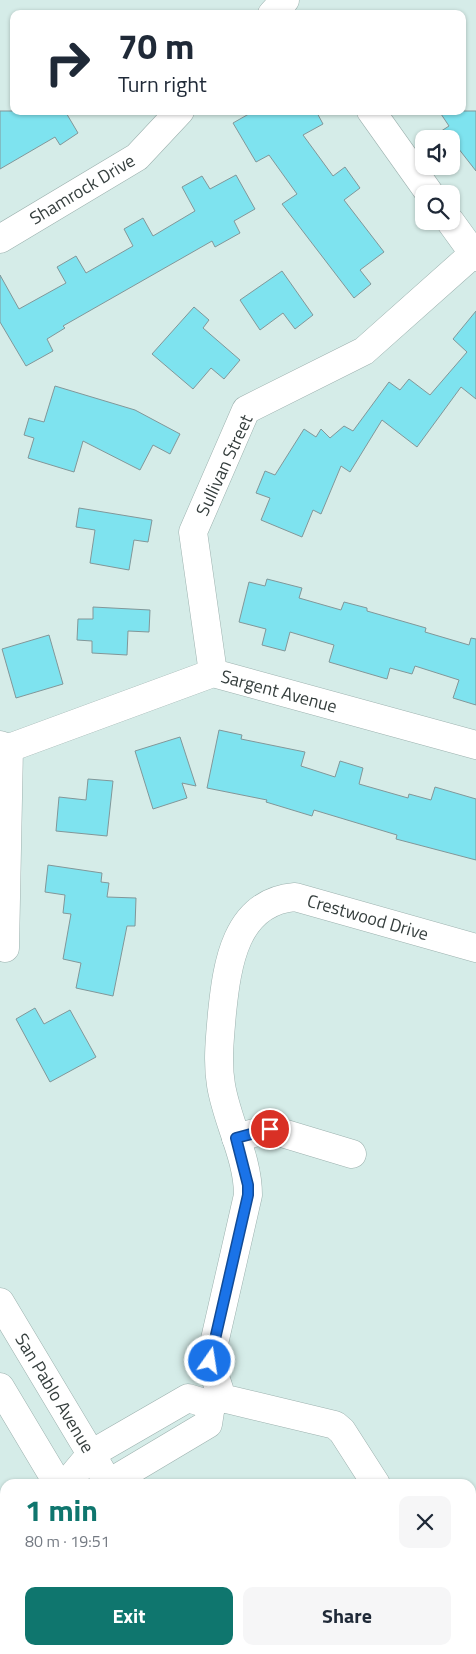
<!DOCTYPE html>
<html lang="en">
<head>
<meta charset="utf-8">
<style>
	body { margin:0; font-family:"Titillium Web",sans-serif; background:#f6f6f7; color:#1f2937; height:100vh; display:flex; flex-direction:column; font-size:19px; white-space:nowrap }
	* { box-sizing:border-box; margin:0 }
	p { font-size:16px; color:#747a83 }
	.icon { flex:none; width:28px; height:28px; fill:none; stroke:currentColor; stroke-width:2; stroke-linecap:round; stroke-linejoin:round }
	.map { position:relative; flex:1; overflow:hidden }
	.drawer { position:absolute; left:0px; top:1479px; width:476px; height:176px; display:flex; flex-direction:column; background:#fff; border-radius:15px 15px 0 0; box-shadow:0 1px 4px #0004 }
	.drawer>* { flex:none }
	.top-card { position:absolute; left:10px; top:10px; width:456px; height:105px; border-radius:10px; box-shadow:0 1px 4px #0004; background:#fff; color:#1f2937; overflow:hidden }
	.buttons { position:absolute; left:415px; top:130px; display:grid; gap:10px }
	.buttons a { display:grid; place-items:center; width:45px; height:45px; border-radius:10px; background:#fff; box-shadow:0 1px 4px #0004; font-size:25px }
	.pin { position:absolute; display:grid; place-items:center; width:42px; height:42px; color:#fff; margin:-21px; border:2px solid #fff; border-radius:50%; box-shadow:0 1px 5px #0007 }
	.me { position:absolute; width:55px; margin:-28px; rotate:13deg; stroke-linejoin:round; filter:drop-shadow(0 0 4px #0008) }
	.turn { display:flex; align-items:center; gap:18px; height:105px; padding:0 25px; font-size:22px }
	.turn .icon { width:65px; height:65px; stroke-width:2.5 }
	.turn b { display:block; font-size:35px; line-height:42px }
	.round { display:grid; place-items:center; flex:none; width:52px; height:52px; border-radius:10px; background:#f6f6f7 }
	.headline { display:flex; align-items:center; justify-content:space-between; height:85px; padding:0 25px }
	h1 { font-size:30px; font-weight:700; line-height:38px; color:#0f766e }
	.cta { display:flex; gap:10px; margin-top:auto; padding:10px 25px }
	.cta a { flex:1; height:58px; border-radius:10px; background:#0f766e; color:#fff; font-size:20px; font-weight:700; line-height:58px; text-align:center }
	.cta a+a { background:#f6f6f7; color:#1f2937 }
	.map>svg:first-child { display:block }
	.building { fill:#7ee3ef; stroke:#829799 }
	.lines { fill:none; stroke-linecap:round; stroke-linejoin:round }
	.minor-casing { stroke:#9cb1ae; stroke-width:29 }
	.major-casing { stroke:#9cb1ae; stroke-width:29 }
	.minor { stroke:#fff; stroke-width:28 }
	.major { stroke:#fff; stroke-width:28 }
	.route-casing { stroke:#114b97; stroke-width:12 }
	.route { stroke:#1a73e8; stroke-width:9 }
	.labels { text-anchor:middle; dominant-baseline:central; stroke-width:4.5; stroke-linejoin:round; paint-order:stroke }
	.street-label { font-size:18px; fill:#363f3e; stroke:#fff }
</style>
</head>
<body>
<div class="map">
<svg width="476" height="1654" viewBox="0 0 476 1654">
	<rect width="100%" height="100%" fill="#d5ece8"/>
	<g class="building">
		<path d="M 0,111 L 65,111 L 78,133 L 60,145 L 55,137 L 0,169 Z"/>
		<path d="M 254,111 L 316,111 L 323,124 L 303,135 L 333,176 L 345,167 L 360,188 L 344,200 L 384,252 L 360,270 L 371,284 L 354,298 L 282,204 L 297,194 L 269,155 L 256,162 L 233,123 Z"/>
		<path d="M 439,111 L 476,111 L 476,171 L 451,139 L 429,139 L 449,126 Z"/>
		<path d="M 236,175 L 255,209 L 234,221 L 240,233 L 215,247 L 212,241 L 63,326 L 65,328 L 47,339 L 53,351 L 26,366 L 0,322 L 0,275 L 19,309 L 66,283 L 57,267 L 76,256 L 86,273 L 133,246 L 124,229 L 143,218 L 153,236 L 195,211 L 182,187 L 202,176 L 210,189 Z"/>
		<path d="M 282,271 L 313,315 L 295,329 L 283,313 L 260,330 L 240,300 Z"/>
		<path d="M 194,307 L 209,320 L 203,328 L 240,360 L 224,379 L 211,368 L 193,389 L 152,354 Z"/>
		<path d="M 476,311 L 476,399 L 461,387 L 417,447 L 382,420 L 350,472 L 341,466 L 321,514 L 313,510 L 302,537 L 261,520 L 270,498 L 256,493 L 265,471 L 275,475 L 304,429 L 316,437 L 321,429 L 330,438 L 344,426 L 353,431 L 389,382 L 400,390 L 409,379 L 430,395 L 467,352 L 453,339 Z"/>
		<path d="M 55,386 L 135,410 L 180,434 L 170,454 L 153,445 L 140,470 L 83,441 L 74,472 L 28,458 L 34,438 L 24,435 L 29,418 L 44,422 Z"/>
		<path d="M 79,508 L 152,520 L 148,542 L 134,540 L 129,570 L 90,563 L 95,530 L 76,527 Z"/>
		<path d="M 267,579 L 302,588 L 299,598 L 341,610 L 344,602 L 367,608 L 367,611 L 426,628 L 425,632 L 469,645 L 471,638 L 476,639 L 476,705 L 453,698 L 459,680 L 415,666 L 412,674 L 390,668 L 387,679 L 329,662 L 334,645 L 290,632 L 285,651 L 262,645 L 266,629 L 239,622 L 249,582 L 265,586 Z"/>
		<path d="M 93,607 L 150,610 L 149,632 L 128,631 L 127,655 L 92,653 L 92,641 L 77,640 L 78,619 L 93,619 Z"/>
		<path d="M 49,635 L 63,684 L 16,698 L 2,649 Z"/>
		<path d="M 219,730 L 242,735 L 241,739 L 305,752 L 301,766 L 335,777 L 340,761 L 363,768 L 359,784 L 408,798 L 409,794 L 431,800 L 435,787 L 476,799 L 476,860 L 396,839 L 397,835 L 314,810 L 312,816 L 266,802 L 267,800 L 207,788 Z"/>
		<path d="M 180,737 L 196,786 L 182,783 L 187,798 L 153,809 L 135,751 Z"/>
		<path d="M 88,779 L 113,781 L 107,836 L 56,831 L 59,797 L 86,800 Z"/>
		<path d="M 48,865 L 102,873 L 101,882 L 109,883 L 107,897 L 136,898 L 135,926 L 127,926 L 113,996 L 76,988 L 81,963 L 63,959 L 71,914 L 63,913 L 65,895 L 45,892 Z"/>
		<path d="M 35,1008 L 44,1024 L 70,1010 L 96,1057 L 50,1082 L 16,1019 Z"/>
	</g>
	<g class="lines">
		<defs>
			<g id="minor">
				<path d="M 272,14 L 285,0"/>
				<path d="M 371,111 L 430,194"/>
				<path d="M 450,221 L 476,257"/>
				<path d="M 0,239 L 137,157 L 180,111"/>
				<path d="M 213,673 L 193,532 L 246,410 L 364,351 L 473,254"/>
				<path d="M 0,745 L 9,748 L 213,673 L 476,745"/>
				<path d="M 5,948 L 9,748"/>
				<path d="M 236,1138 L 269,1129 L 352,1154"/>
				<path d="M 66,1484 L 91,1454 L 188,1398 L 211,1405 L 222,1398"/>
				<path d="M 104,1484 L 109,1483 L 208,1424 L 211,1405"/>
				<path d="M 376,1484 L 342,1431 L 335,1425 L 222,1398 L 210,1361 L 248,1195 C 248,1157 227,1122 221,1085 C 217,1061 220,1037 222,1013 C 227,965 235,902 295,897 L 476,948"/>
				<path d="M 471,1526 L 472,1526"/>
				<path d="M 0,1606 L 5,1614"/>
				<path d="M 27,1650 L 29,1654"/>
				<path d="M 387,1650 L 387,1654"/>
			</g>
			<g id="major">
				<path d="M 0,1302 L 109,1484"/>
				<path d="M 0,1387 L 58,1484"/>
				<path d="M 156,1650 L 159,1654"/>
				<path d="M 208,1650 L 210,1654"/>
			</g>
		</defs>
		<use href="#minor" class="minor-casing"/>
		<use href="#major" class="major-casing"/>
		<use href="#minor" class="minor"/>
		<use href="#major" class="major"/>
	</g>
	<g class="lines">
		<defs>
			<path id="route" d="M 210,1361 L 248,1195 L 248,1185 L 236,1138 L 270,1129"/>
		</defs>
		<use href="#route" class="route-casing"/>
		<use href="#route" class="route"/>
	</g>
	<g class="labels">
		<g class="street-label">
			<text transform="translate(82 189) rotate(-31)">Shamrock Drive</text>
			<text transform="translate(224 465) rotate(-65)">Sullivan Street</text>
			<text transform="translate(279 691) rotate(15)">Sargent Avenue</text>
			<text transform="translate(368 917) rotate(16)">Crestwood Drive</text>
			<text transform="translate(55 1393) rotate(59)">San Pablo Avenue</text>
		</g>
	</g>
</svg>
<div class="buttons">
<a><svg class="icon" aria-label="sound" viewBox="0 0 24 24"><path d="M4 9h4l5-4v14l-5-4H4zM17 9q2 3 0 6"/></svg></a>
<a><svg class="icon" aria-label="search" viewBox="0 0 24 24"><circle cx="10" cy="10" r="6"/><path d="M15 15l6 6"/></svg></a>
</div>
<div class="pin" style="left:270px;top:1129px;background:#d93025"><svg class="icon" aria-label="arrive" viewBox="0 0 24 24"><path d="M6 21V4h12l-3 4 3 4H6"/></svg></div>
<svg class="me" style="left:210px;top:1361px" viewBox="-20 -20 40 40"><circle r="17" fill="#1a73e8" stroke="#fff" stroke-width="3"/><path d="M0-11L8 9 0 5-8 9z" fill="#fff"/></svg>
<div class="top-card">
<div class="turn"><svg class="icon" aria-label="right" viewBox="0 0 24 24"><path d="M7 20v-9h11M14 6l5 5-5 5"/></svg><div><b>70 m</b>Turn right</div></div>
</div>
<section class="drawer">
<div class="headline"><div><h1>1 min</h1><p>80 m · 19:51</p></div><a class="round"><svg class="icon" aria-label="close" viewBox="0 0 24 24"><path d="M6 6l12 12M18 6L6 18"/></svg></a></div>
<div class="cta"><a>Exit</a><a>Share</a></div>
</section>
</div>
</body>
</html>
